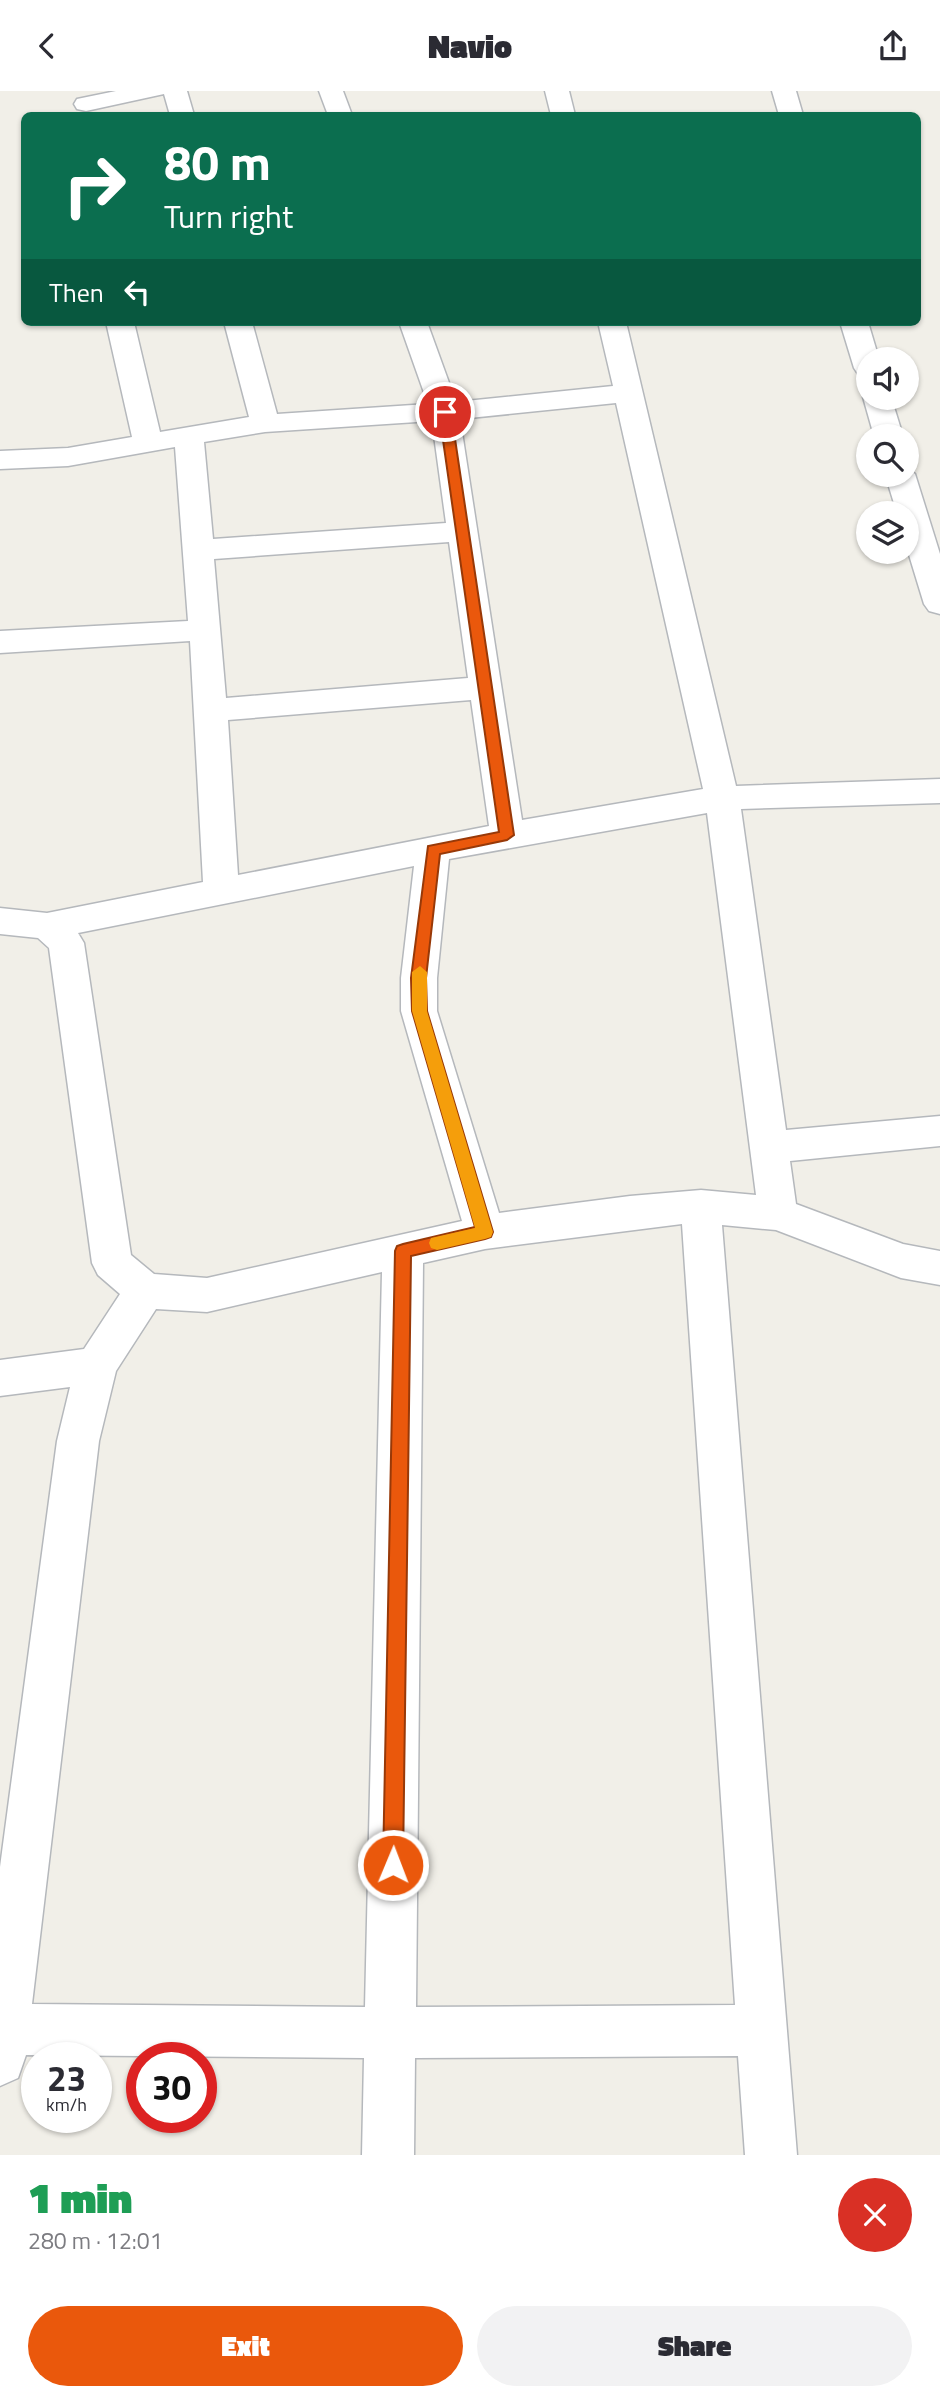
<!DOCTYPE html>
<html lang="en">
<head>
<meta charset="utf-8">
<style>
	body { margin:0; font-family:"Titillium Web",sans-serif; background:#f2f2f3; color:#2b2b33; height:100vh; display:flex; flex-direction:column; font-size:26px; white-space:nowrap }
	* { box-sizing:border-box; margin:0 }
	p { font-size:23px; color:#7c7c81 }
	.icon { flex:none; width:38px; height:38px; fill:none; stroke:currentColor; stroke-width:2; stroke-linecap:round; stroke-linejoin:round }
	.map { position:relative; height:2064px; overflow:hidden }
	.details { display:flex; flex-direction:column; background:#fff; flex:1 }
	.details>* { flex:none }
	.top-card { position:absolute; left:21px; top:21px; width:900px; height:214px; border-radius:10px; box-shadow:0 2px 5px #0004; background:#0b6e4f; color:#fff; overflow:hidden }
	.buttons { position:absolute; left:856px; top:256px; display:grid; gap:14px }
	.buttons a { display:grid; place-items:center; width:63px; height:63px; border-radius:50%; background:#fff; box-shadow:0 2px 5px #0004; font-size:35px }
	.speed { position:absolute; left:21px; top:1951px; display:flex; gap:14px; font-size:35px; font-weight:700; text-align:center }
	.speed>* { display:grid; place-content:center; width:91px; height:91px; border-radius:50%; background:#fff; box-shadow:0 2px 5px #0004; line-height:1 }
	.speed small { font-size:18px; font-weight:400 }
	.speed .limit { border:10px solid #d22; background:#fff; color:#111 }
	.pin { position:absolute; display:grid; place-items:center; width:60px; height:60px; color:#fff; margin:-30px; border:4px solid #fff; border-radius:50%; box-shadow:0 2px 7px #0007 }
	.me { position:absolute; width:77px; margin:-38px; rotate:1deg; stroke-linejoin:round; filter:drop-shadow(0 0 5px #0008) }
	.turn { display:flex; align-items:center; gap:24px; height:147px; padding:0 28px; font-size:32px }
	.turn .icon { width:91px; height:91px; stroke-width:2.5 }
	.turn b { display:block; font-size:49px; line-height:60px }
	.then { display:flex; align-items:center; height:66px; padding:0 28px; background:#0003; gap:14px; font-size:26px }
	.round { display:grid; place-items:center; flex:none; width:74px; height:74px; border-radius:37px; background:#f2f2f3 }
	.summary { display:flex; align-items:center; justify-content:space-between; height:119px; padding:0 28px }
	h1 { font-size:42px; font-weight:800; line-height:52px; color:#1e9e55 }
	.action { display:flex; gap:14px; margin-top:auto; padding:14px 28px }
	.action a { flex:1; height:80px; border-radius:42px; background:#ea580c; color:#fff; font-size:28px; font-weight:800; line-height:80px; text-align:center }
	.action a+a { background:#f2f2f3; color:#2b2b33 }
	header { display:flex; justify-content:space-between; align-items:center; height:91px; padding:0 28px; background:#fff; font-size:32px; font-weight:800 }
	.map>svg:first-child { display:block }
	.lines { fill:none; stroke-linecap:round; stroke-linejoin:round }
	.street-casing { stroke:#b5b8bc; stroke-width:3 }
	.street { fill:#fff; fill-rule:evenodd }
	.route { fill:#ea580c; stroke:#983908; stroke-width:2 }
	.slow { fill:#f59e0b }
</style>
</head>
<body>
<header><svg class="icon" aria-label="back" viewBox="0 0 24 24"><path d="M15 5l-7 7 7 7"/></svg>Navio<svg class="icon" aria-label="share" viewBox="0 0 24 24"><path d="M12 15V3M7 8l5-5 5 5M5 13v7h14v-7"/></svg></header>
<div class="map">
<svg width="940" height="2064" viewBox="0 0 940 2064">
	<rect width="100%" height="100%" fill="#f1efe8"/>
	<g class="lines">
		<defs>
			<g id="street">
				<path d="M 116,0 L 187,0 L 194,24 L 170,24 L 164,3 L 86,20 L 77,18 L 74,13 L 77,8 Z"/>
				<path d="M 319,0 L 343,0 L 352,24 L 328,24 Z"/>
				<path d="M 545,0 L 569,0 L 575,24 L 551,24 Z"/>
				<path d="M 772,0 L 796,0 L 803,24 L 779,24 Z"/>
				<path d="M 106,231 L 134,231 L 160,341 L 249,326 L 224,231 L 252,231 L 277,323 L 428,313 L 399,231 L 427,231 L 456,311 L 613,295 L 598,231 L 626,231 L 736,695 L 940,688 L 940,712 L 741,718 L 786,1039 L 940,1025 L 940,1055 L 790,1070 L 796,1113 L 903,1153 L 940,1160 L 940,1194 L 901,1187 L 776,1139 L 722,1134 L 797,2064 L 745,2064 L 738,1965 L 415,1967 L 414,2064 L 362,2064 L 364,1967 L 26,1964 L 18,1987 L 0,1995 L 0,1776 L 57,1350 L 70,1296 L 0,1305 L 0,1269 L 84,1258 L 120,1203 L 98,1184 L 92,1172 L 49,857 L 38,847 L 0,843 L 0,817 L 47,822 L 203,791 L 190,550 L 0,562 L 0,540 L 188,530 L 175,356 L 68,375 L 0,378 L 0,360 L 68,357 L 132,346 ZM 616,312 L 703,698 L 522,729 L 460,328 ZM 432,330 L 446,432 L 213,448 L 204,351 L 265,341 ZM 449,451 L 468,587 L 226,607 L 214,468 ZM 471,609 L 489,735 L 238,784 L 228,629 ZM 707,722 L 756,1104 L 701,1099 L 630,1105 L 499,1122 L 437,920 L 437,887 L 449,768 ZM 414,775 L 401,887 L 401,920 L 462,1130 L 207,1187 L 154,1183 L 131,1164 L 84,852 L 78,842 ZM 682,1133 L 735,1914 L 416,1916 L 423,1172 L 485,1158 ZM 382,1181 L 365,1916 L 32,1913 L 99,1350 L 116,1280 L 156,1218 L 207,1221 Z"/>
				<path d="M 840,231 L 868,231 L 879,268 L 868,268 L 868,285 L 858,283 L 854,277 Z"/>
				<path d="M 868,300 L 868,306 L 891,306 L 903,345 L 874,345 L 863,306 Z"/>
				<path d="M 906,376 L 915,383 L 940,463 L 940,523 L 929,520 L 924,513 L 906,454 L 906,422 L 897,422 L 885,383 L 906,383 Z"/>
			</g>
		</defs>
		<use href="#street" class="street-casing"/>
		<use href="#street" class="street"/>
	</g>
	<path class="route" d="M 445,318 L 451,321 L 514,744 L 507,749 L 440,763 L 426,887 L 427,920 L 493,1141 L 491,1146 L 485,1148 L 411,1165 L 403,1774 L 400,1781 L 393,1784 L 386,1781 L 383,1774 L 395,1160 L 397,1155 L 403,1153 L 475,1136 L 412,920 L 411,887 L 428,755 L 499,741 L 439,321 Z"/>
	<path class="slow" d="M 420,875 L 427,881 L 427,920 L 493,1141 L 491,1146 L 485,1148 L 437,1159 L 431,1157 L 429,1152 L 431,1147 L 475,1137 L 412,920 L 412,881 Z"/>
</svg>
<div class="buttons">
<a><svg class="icon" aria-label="sound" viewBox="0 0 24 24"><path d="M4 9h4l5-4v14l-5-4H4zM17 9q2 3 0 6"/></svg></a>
<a><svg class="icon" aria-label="search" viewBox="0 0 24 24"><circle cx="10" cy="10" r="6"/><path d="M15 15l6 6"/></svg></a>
<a><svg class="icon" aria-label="layers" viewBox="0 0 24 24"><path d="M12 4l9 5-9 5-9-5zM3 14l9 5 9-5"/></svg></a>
</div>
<div class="speed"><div>23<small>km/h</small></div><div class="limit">30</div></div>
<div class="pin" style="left:445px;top:321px;background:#d93025"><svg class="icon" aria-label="arrive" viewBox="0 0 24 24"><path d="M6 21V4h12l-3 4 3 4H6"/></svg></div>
<svg class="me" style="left:393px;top:1774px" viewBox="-20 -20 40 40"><circle r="17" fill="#ea580c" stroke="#fff" stroke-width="3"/><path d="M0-11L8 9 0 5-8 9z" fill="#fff"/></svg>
<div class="top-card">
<div class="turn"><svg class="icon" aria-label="right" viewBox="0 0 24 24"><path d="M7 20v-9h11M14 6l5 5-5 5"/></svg><div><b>80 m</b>Turn right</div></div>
<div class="then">Then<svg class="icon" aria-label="left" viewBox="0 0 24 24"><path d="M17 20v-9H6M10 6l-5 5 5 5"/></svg></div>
</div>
</div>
<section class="details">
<div class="summary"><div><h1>1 min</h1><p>280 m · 12:01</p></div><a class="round" style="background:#d93025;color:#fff"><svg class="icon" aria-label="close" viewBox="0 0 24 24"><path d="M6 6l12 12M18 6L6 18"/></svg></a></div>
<div class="action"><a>Exit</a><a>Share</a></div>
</section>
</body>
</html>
